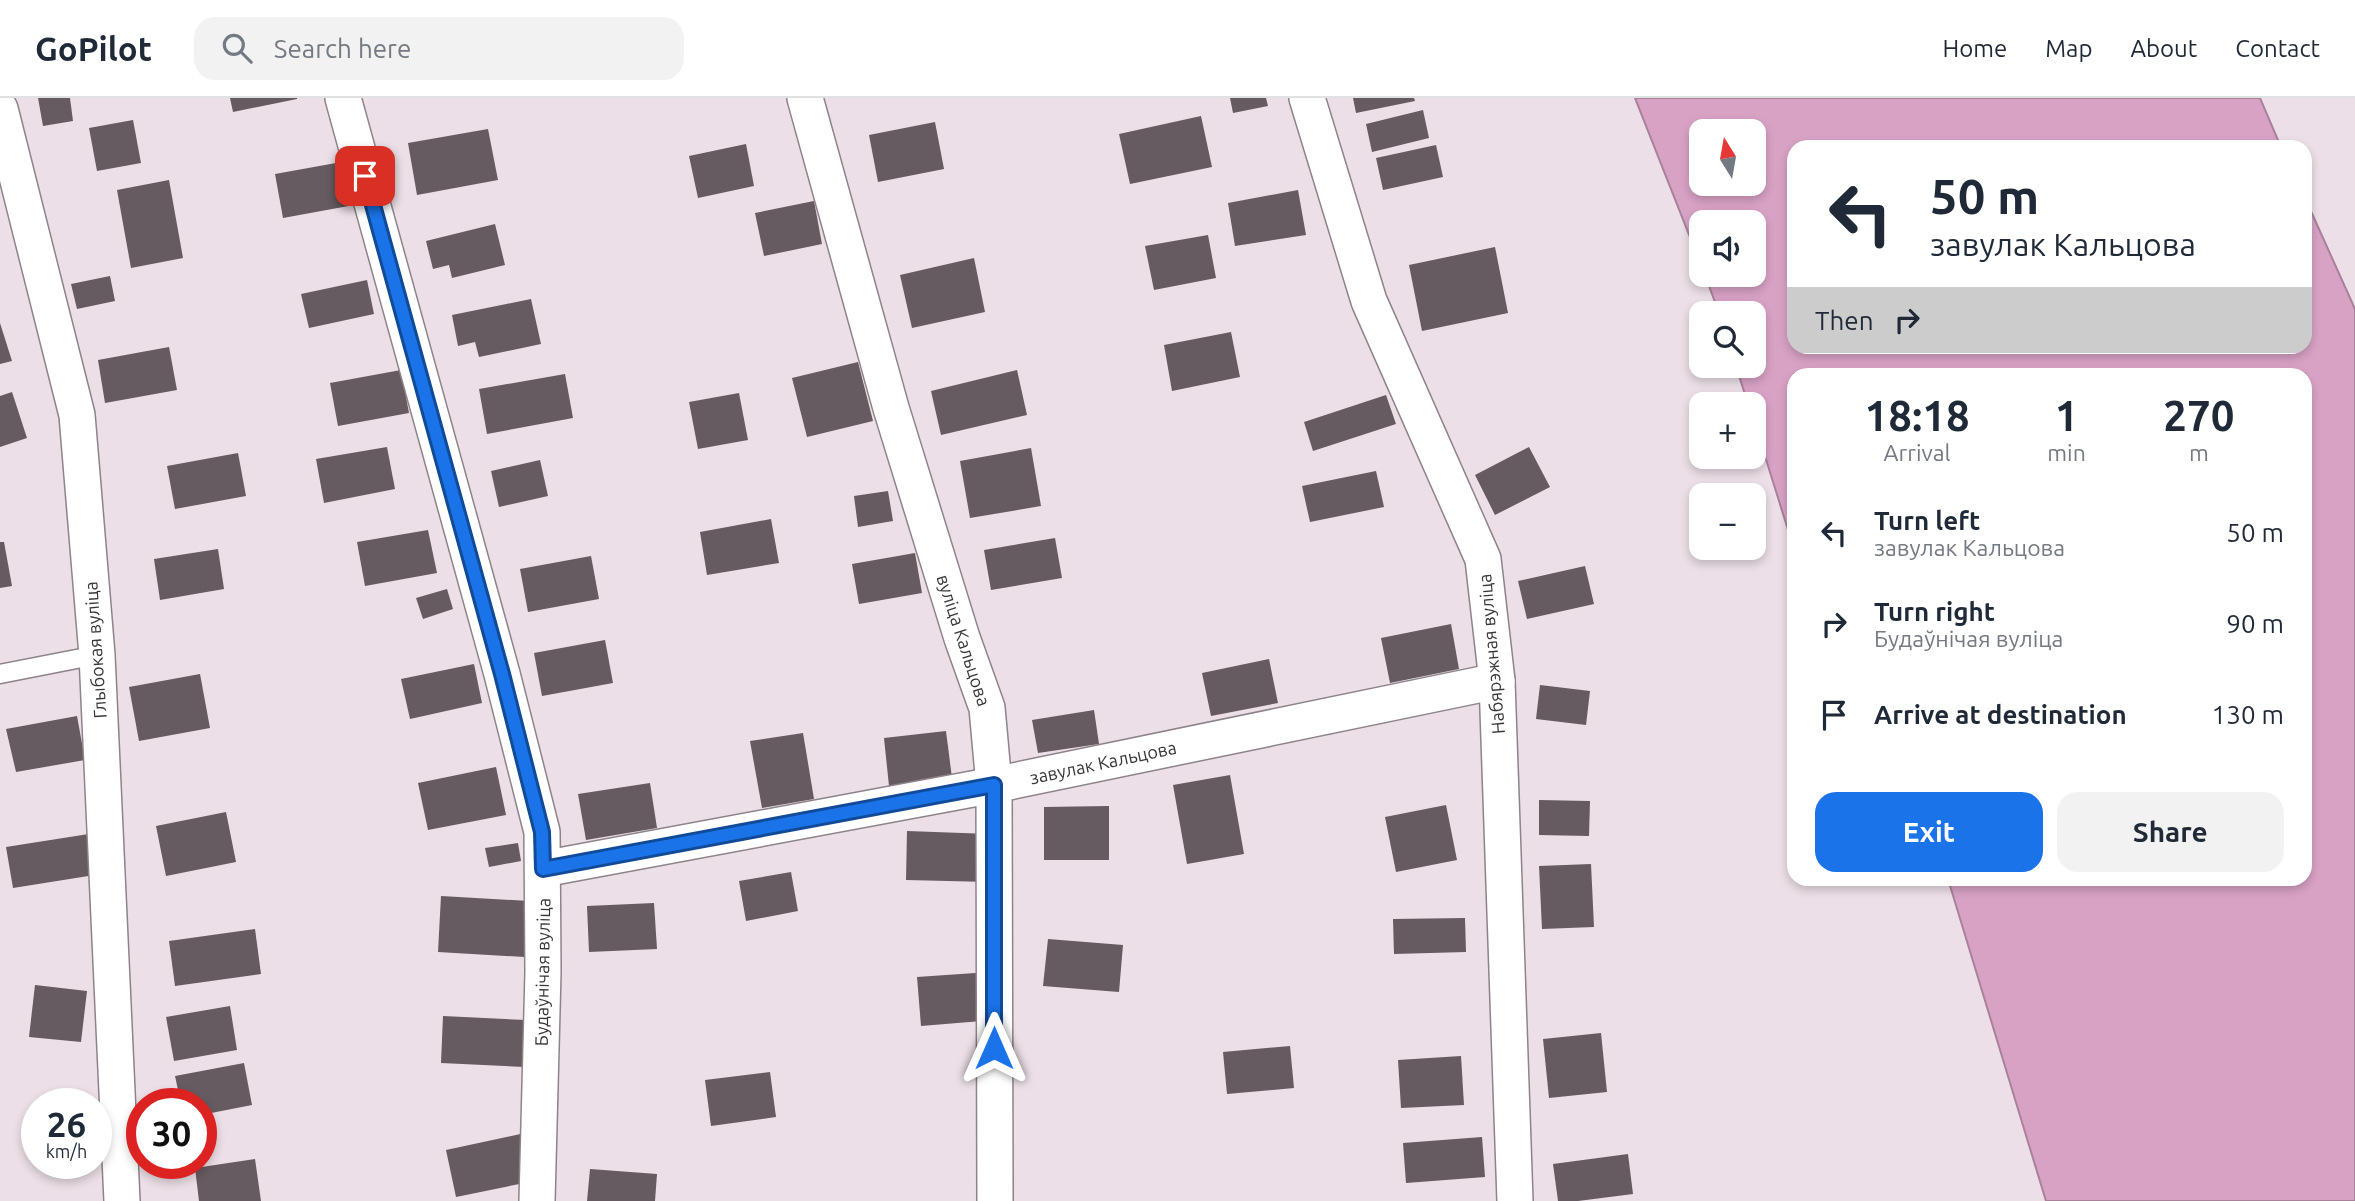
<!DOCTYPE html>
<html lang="en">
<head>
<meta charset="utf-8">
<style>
	body { margin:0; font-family:Ubuntu,sans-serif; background:#f2f2f3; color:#1f2937; height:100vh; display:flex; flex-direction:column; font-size:26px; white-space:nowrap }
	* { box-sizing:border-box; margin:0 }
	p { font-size:23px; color:#747a83 }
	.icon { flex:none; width:38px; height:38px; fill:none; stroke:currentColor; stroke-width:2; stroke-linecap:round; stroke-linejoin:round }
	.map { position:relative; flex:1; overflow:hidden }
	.details { position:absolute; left:1787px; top:270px; width:525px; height:518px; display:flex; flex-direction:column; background:#fff; border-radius:21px; box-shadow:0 4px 10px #0003 }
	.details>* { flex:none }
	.top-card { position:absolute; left:1787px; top:42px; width:525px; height:214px; border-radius:21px; box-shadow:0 4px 10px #0003; background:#fff; color:#1f2937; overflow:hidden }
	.needle { width:46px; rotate:349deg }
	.tools { position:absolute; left:1689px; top:21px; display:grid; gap:14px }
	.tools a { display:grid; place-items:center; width:77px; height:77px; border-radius:14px; background:#fff; box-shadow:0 4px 10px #0003; font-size:35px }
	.speed { position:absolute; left:21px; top:990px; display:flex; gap:14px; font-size:35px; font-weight:700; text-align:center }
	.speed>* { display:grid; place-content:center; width:91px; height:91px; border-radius:50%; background:#fff; box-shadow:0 4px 10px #0003; line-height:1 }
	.speed small { font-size:18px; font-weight:400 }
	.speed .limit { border:10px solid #d22; background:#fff; color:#111 }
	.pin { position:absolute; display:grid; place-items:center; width:60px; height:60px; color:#fff; margin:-30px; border-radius:14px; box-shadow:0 4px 10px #0006 }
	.me { position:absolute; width:77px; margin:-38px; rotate:0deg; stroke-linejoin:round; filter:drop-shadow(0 0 5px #0008) }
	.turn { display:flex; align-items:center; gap:24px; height:147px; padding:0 28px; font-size:32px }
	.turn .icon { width:91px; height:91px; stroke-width:2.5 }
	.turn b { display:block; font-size:49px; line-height:60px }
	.then { display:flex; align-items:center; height:66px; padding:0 28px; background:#0003; gap:14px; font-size:26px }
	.eta { display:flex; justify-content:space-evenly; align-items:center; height:119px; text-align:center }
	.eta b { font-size:42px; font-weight:700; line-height:49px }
	.cta { display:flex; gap:14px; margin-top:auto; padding:14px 28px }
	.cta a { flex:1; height:80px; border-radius:21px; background:#1a73e8; color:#fff; font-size:28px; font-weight:700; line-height:80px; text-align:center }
	.cta a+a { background:#f2f2f3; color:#1f2937 }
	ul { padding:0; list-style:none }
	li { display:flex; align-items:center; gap:21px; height:91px; padding:0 28px }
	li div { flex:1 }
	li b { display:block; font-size:26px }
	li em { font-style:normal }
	header { display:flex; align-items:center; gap:42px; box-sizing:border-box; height:98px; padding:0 35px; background:#fff; border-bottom:2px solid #e0e1e3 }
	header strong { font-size:33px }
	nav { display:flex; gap:38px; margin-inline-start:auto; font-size:24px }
	.search { width:490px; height:63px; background:#f2f2f3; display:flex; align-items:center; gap:18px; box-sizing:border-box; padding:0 24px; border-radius:21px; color:#747a83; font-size:26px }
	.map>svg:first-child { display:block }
	.water { fill:#d8a2c5; stroke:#a9819b; stroke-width:2; fill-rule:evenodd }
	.building { fill:#665b61 }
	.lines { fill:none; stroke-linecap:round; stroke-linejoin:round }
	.lane-casing { stroke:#8e838a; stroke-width:21 }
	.street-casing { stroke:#8e838a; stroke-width:38 }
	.lane { stroke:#fff; stroke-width:18 }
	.street { stroke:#fff; stroke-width:35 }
	.route-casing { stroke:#114b97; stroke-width:18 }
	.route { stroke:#1a73e8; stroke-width:12 }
	.labels { text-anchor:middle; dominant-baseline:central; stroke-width:7; stroke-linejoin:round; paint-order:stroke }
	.street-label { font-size:18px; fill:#3a3538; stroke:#fff }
</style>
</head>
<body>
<header>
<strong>GoPilot</strong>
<div class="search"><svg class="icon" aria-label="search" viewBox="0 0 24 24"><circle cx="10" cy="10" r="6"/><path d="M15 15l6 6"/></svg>Search here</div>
<nav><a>Home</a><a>Map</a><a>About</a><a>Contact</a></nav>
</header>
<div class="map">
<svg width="2355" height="1103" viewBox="0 0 2355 1103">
	<rect width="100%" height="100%" fill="#ecdfe7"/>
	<path class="water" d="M 1635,0 L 2260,0 L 2281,49 L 1794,49 L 1794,248 L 2305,248 L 2305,100 L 2355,211 L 2355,1103 L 2046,1103 L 1948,781 L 2305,780 L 2305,276 L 1794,276 L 1794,451 L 1754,323 L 1754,306 L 1748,306 L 1736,268 L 1754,268 L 1754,215 L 1719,215 L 1705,177 L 1754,177 L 1754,124 L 1701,124 L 1701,167 ZM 1701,33 L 1754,33 L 1754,86 L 1701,86 Z"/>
	<g class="building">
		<path d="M 38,0 L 70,0 L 73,23 L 43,28 Z"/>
		<path d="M 230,0 L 297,0 L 297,1 L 233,14 Z"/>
		<path d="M 1230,0 L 1266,0 L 1268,8 L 1233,15 Z"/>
		<path d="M 1353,0 L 1414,0 L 1415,3 L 1356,15 Z"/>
		<path d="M 1423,12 L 1429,40 L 1372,54 L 1366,26 Z"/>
		<path d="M 1201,18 L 1212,69 L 1130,86 L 1119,36 Z"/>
		<path d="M 133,22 L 141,65 L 97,73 L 89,30 Z"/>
		<path d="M 935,24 L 944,71 L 878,84 L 869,37 Z"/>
		<path d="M 488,31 L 498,82 L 417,97 L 408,45 Z"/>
		<path d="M 746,46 L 754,88 L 698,100 L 689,58 Z"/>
		<path d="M 1436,47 L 1443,79 L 1383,92 L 1376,60 Z"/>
		<path d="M 347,63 L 354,107 L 283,120 L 275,76 Z"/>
		<path d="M 169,82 L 183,160 L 131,170 L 117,92 Z"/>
		<path d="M 1298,92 L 1306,137 L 1235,148 L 1228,105 Z"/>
		<path d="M 814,103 L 822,146 L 764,158 L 755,115 Z"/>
		<path d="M 495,126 L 505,167 L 452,180 L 449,167 L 433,171 L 426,143 Z"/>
		<path d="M 1208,137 L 1216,180 L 1154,192 L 1145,148 Z"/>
		<path d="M 1495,149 L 1508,215 L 1422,233 L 1409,167 Z"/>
		<path d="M 974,160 L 985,214 L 912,230 L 900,177 Z"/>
		<path d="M 110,178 L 115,203 L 77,211 L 71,186 Z"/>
		<path d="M 367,182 L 374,216 L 309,230 L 301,196 Z"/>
		<path d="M 531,201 L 541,246 L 479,259 L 475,244 L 458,248 L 452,217 Z"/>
		<path d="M 0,225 L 12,263 L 0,266 Z"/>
		<path d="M 1231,234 L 1240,279 L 1172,293 L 1164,247 Z"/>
		<path d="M 169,249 L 177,292 L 105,305 L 98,262 Z"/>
		<path d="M 858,264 L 873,323 L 807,339 L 792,280 Z"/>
		<path d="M 401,272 L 409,315 L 338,328 L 330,285 Z"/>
		<path d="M 1017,272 L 1027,317 L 941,337 L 931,293 Z"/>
		<path d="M 565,276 L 573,320 L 487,336 L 479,291 Z"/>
		<path d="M 12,294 L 27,340 L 0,349 L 0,298 Z"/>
		<path d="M 739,295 L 748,342 L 698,351 L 689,304 Z"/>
		<path d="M 1386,297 L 1396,326 L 1313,353 L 1304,324 Z"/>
		<path d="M 387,349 L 395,391 L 324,405 L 316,361 Z"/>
		<path d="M 1529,349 L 1550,389 L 1495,417 L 1475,377 Z"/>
		<path d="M 1031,350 L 1041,408 L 970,420 L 960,363 Z"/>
		<path d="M 238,355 L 246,398 L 175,411 L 167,368 Z"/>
		<path d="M 540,362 L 548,398 L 499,409 L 491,373 Z"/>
		<path d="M 1376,373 L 1384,409 L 1310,424 L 1302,388 Z"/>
		<path d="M 888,393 L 893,423 L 858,429 L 854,398 Z"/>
		<path d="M 771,421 L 779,465 L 707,477 L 700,434 Z"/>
		<path d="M 428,432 L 437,475 L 365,488 L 357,444 Z"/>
		<path d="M 1055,440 L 1062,480 L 991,492 L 984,452 Z"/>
		<path d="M 0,444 L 4,444 L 12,488 L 0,490 Z"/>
		<path d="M 218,451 L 224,491 L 160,502 L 154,461 Z"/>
		<path d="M 915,455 L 922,495 L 859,506 L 852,466 Z"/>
		<path d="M 591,458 L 599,501 L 528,514 L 520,471 Z"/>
		<path d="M 1585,468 L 1594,506 L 1527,521 L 1518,483 Z"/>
		<path d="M 447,491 L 453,511 L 423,521 L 416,500 Z"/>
		<path d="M 1451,526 L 1459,571 L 1390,585 L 1381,540 Z"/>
		<path d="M 605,542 L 613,585 L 542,598 L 534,555 Z"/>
		<path d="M 1269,561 L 1278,605 L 1211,618 L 1202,575 Z"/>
		<path d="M 474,566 L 482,605 L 410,621 L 401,581 Z"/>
		<path d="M 200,576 L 210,630 L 139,643 L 129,589 Z"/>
		<path d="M 1540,587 L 1590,593 L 1586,627 L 1536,621 Z"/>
		<path d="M 1094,612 L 1099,646 L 1038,655 L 1032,622 Z"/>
		<path d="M 77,618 L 85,662 L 16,674 L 6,631 Z"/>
		<path d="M 946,633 L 952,680 L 889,688 L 884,640 Z"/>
		<path d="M 803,635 L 814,701 L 762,710 L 750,643 Z"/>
		<path d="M 496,669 L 506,717 L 428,732 L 418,685 Z"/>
		<path d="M 1230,677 L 1244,756 L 1187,766 L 1173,687 Z"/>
		<path d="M 650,685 L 657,730 L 586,742 L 578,696 Z"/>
		<path d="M 1539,702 L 1590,703 L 1589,738 L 1539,737 Z"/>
		<path d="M 1446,707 L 1457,762 L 1396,774 L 1385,719 Z"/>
		<path d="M 1109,708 L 1109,762 L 1044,762 L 1044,709 Z"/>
		<path d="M 226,714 L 236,764 L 166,778 L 156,728 Z"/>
		<path d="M 907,733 L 990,736 L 989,784 L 906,782 Z"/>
		<path d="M 95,735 L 101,776 L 13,790 L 6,749 Z"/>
		<path d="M 518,745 L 521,763 L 489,769 L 485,750 Z"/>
		<path d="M 1591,766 L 1594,829 L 1542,831 L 1539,768 Z"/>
		<path d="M 791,774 L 798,813 L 746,823 L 739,783 Z"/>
		<path d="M 441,798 L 529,803 L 525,859 L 438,854 Z"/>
		<path d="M 654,805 L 657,851 L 589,854 L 587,808 Z"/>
		<path d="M 1465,820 L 1466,854 L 1394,856 L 1393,821 Z"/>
		<path d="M 255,831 L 261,876 L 175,888 L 169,843 Z"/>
		<path d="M 1048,841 L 1123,847 L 1119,894 L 1043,888 Z"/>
		<path d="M 990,874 L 994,922 L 921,928 L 917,879 Z"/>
		<path d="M 35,887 L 87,893 L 81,944 L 29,939 Z"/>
		<path d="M 230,908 L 237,952 L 174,963 L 166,919 Z"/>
		<path d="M 443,918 L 526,922 L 524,969 L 441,965 Z"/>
		<path d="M 1601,935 L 1607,994 L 1549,1000 L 1543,941 Z"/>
		<path d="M 1290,948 L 1294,990 L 1227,996 L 1223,954 Z"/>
		<path d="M 1461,958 L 1464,1007 L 1401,1010 L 1398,962 Z"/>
		<path d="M 244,965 L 252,1007 L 201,1017 L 201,1006 L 181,1006 L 175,978 Z"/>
		<path d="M 770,974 L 776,1019 L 711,1028 L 705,982 Z"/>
		<path d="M 525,1035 L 534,1083 L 456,1099 L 446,1052 Z"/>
		<path d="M 1482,1039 L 1485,1079 L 1406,1085 L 1403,1045 Z"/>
		<path d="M 1628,1056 L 1633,1096 L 1578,1103 L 1558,1103 L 1553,1066 Z"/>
		<path d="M 255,1061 L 261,1103 L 199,1103 L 195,1070 Z"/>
		<path d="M 590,1071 L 657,1076 L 655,1103 L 587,1103 Z"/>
	</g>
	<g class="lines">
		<defs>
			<path id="lane" d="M 0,576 L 97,557"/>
			<g id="street">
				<path d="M 343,0 L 502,576 L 542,734 L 543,874 L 537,1103"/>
				<path d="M 805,0 L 891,310 L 962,540 L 987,610 L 994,687 L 995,1103"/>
				<path d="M 1307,0 L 1369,203 L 1483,461 L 1497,583 L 1515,1103"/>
				<path d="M 0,11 L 77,317 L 97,557 L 122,1103"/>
				<path d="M 543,771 L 994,687 L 1497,583"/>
			</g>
		</defs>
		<use href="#lane" class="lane-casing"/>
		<use href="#street" class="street-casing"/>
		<use href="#lane" class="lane"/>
		<use href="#street" class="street"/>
	</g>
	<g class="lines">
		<defs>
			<path id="route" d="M 365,78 L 502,576 L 542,734 L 543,771 L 994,687 L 994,950"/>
		</defs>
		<use href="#route" class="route-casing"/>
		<use href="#route" class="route"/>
	</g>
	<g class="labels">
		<g class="street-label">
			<text transform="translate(964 542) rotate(72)">вуліца Кальцова</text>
			<text transform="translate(95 552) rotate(-94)">Глыбокая вуліца</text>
			<text transform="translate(1491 556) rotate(-95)">Набярэжная вуліца</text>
			<text transform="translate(1103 664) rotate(-12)">завулак Кальцова</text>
			<text transform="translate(542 874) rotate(-89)">Будаўнічая вуліца</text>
		</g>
	</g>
</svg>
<div class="tools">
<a><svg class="needle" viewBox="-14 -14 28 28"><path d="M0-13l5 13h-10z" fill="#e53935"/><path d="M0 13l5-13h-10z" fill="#747a83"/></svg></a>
<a><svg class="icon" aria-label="sound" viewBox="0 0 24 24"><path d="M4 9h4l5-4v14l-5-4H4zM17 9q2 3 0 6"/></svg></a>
<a><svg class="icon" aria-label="search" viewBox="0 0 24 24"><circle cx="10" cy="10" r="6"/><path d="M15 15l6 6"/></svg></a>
<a>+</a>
<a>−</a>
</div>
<div class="speed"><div>26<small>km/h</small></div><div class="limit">30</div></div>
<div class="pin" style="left:365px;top:78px;background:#d93025"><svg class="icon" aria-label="arrive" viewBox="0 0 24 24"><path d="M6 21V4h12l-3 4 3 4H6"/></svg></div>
<svg class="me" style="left:994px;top:950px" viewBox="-20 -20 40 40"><path d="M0-17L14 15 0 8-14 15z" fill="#1a73e8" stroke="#fff" stroke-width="4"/></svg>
<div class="top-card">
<div class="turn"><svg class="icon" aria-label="left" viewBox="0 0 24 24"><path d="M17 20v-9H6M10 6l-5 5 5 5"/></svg><div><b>50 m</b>завулак Кальцова</div></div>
<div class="then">Then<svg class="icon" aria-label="right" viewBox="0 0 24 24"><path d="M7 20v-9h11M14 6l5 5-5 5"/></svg></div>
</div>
<section class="details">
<div class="eta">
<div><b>18:18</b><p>Arrival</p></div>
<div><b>1</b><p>min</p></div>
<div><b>270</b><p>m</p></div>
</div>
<ul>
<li><svg class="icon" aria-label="left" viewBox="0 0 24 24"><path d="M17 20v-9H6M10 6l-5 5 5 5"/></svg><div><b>Turn left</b><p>завулак Кальцова</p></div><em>50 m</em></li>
<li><svg class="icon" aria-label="right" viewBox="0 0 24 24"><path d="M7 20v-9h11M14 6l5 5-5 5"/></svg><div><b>Turn right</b><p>Будаўнічая вуліца</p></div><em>90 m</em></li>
<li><svg class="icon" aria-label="arrive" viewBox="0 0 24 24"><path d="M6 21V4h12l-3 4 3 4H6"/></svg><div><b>Arrive at destination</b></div><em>130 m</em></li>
</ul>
<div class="cta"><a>Exit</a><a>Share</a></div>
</section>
</div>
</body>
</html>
